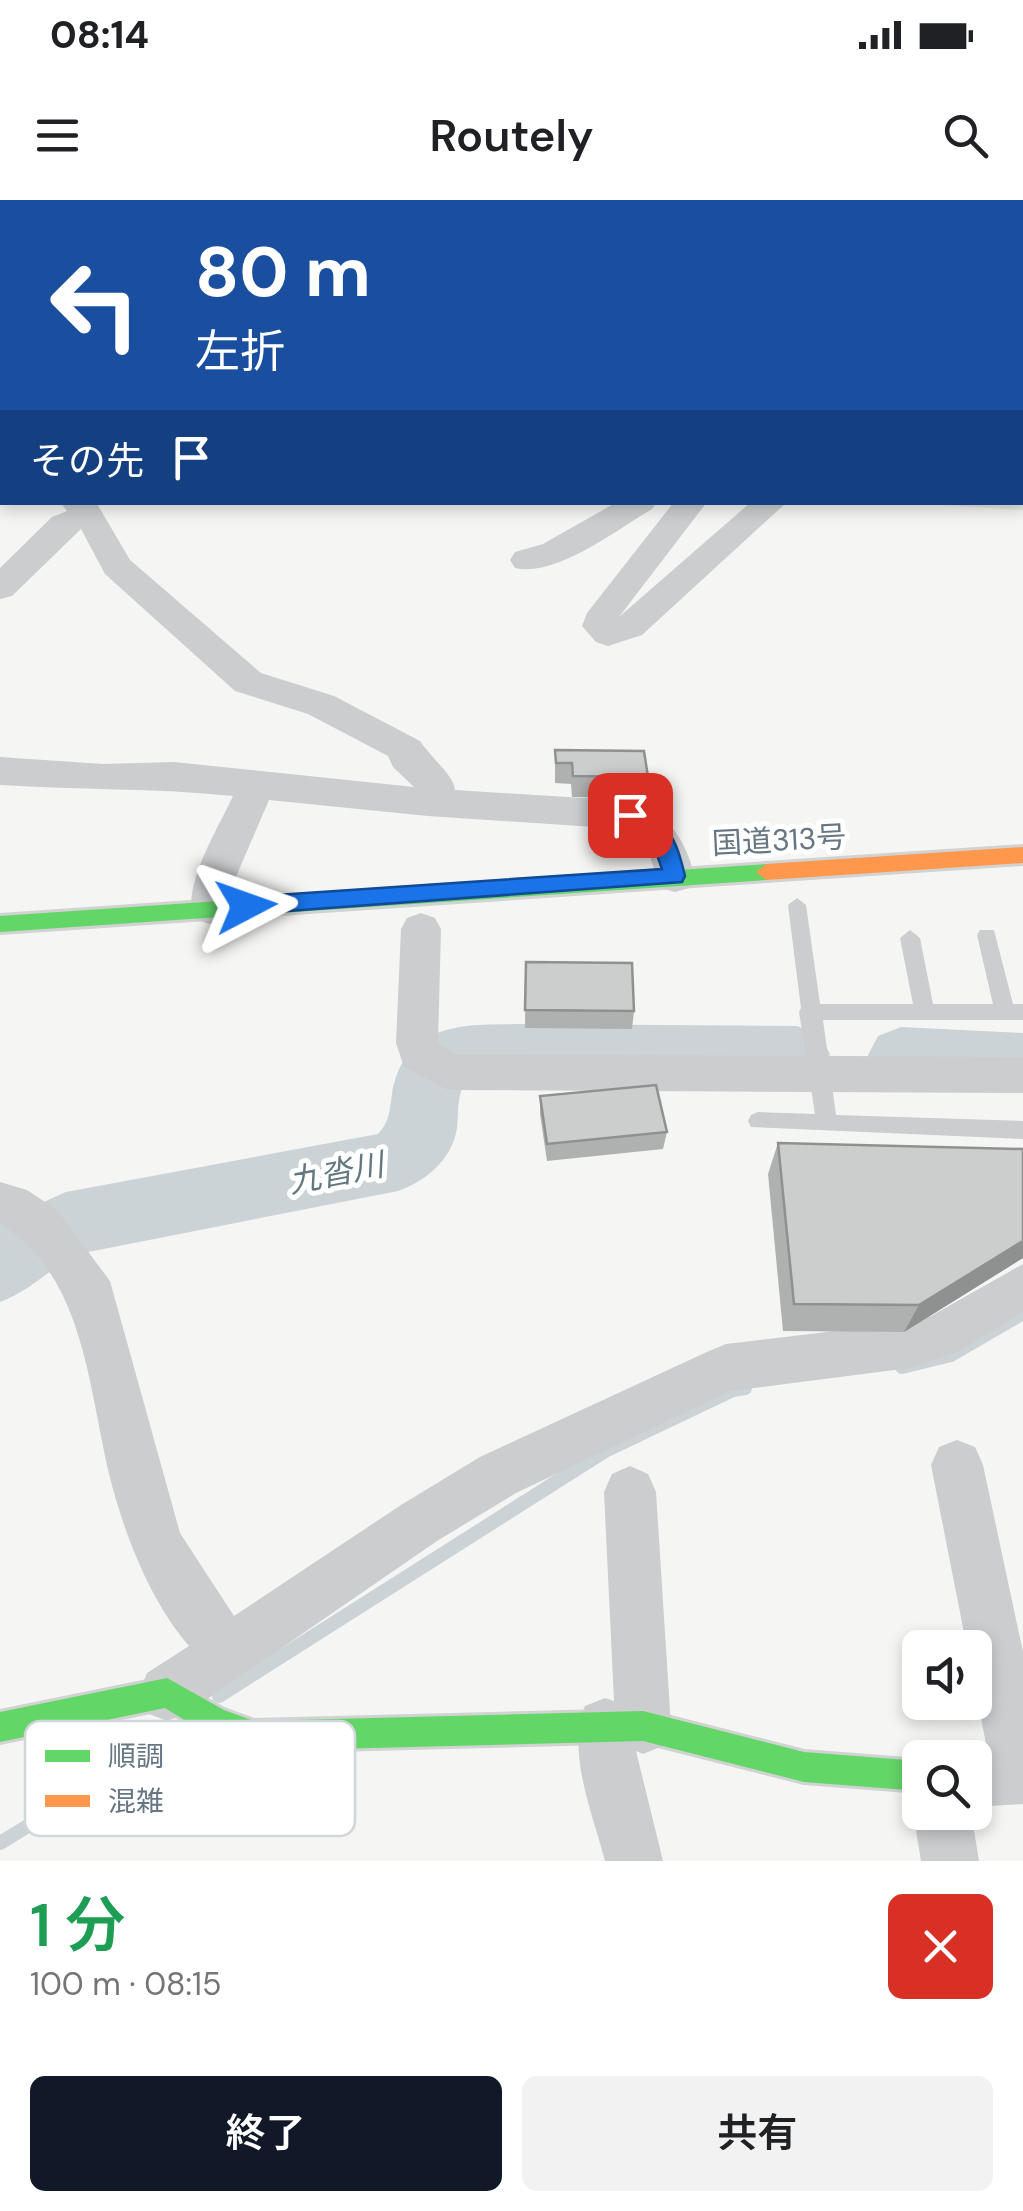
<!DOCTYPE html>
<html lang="ja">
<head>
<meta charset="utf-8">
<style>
	body { margin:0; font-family:"DM Sans","Noto Sans JP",sans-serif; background:#f2f2f2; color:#202124; height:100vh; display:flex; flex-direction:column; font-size:38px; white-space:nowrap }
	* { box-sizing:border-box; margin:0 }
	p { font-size:32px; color:#757577 }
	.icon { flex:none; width:55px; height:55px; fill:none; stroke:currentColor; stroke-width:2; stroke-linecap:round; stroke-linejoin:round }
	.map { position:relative; height:1661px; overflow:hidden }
	.side { display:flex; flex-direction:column; background:#fff; flex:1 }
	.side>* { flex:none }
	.banner { position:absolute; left:0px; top:0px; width:1025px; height:305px; box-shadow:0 5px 15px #0003; background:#1a4fa0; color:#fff; overflow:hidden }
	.controls { position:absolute; left:902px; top:1430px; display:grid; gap:20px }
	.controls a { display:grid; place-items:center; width:90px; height:90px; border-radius:15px; background:#fff; box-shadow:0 5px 15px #0003; font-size:50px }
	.pin { position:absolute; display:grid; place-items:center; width:85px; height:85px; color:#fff; margin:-42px; border-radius:20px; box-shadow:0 5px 15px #0006 }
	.me { position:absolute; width:110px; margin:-55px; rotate:86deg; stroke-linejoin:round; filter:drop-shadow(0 0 8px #0008) }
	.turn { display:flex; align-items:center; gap:35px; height:210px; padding:0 30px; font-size:45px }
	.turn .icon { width:130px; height:130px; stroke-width:2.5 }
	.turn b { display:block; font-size:70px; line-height:85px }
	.then { display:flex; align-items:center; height:95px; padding:0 30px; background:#0003; gap:20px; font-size:38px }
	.round { display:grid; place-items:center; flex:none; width:105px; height:105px; border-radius:15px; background:#f2f2f2 }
	.head { display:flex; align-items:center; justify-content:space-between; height:170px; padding:0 30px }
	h1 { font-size:60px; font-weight:600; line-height:75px; color:#1e9e55 }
	.cta { display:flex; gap:20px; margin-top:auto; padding:20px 30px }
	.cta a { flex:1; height:115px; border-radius:15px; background:#111827; color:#fff; font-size:40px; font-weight:600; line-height:115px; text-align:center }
	.cta a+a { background:#f2f2f2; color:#202124 }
	.status { display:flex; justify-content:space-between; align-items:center; height:70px; padding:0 50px; background:#fff; direction:ltr }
	.status svg { height:28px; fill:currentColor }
	header { display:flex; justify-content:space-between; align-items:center; height:130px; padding:0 30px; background:#fff; font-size:45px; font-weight:600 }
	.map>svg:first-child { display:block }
	.green { fill:#e4e8e2 }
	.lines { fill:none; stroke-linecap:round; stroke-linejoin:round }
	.stream { stroke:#ccd3d6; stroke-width:14 }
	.river { fill:#ccd3d6; fill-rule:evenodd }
	.fast-casing { stroke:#d1d2d2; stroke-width:6 }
	.slow-casing { stroke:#d1d2d2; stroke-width:6 }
	.lane { fill:#cbcdce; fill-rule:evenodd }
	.street { fill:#cbcdce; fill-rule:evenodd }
	.fast { fill:#63d668; fill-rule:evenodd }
	.slow { fill:#ff974d; fill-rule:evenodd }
	.wall { fill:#afb1b1 }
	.shaded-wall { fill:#8f9090 }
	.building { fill:#cccece; stroke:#8f9090; stroke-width:2.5 }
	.route { fill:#1a73e8; stroke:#114b97; stroke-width:2.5 }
	.labels { text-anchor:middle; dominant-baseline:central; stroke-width:10; stroke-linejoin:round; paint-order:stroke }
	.street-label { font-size:30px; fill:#667683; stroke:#fff }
	.water-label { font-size:32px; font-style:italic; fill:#62777f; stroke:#fff }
	.key { fill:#fff; stroke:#d1d6da; stroke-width:2.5 }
	.key-label { font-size:28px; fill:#667683 }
</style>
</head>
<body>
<div class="status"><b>08:14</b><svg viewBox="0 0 49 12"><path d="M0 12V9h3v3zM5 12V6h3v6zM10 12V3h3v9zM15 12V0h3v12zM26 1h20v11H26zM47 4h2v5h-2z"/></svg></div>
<header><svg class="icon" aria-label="menu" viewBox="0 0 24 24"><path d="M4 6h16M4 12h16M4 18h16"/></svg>Routely<svg class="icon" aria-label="search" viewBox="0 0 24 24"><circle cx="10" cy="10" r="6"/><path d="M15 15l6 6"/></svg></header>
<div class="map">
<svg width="1023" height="1661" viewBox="0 0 1023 1661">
	<rect width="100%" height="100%" fill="#f5f5f4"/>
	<path class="green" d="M 0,0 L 1023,0 L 1023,310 L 913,303 L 1022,302 L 1022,2 L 2,2 L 2,236 Z"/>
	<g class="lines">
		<g class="stream">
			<path d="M 902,1167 L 951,1155 L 1023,1113"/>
			<path d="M 219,1496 L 605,1251 L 733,1190 L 745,1188"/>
			<path d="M 0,1643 L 105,1579 L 181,1526"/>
		</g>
		<g class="river">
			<path d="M 528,824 L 797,826 L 820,835 L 830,854 L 820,873 L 797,882 L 467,881 C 456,894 459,912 457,928 C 452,960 426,981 398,991 L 78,1054 C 49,1069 30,1091 0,1102 L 0,1024 L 8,1018 L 66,992 L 378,934 C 395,916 388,898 396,877 C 417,818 477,825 528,824 Z"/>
			<path d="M 901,827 L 1023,833 L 1023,889 L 901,883 L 878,874 L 868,855 L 878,836 Z"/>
		</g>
		<defs>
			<g id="fast">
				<path d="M 766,664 L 776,672 L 766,680 L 0,732 L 0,716 Z"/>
				<path d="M 167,1478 L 224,1510 L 254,1521 L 643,1511 L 804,1552 L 920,1561 L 920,1591 L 804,1582 L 643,1541 L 254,1551 L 205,1533 L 165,1508 L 0,1542 L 0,1512 Z"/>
			</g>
			<path id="slow" d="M 1023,647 L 1023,663 L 766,680 L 756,672 L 766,664 Z"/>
		</defs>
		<use href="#fast" class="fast-casing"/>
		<use href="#slow" class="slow-casing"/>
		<path class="lane" d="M 797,698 L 806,705 L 820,804 L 913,804 L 900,738 L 910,730 L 920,738 L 933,804 L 993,804 L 977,735 L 980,730 L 994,730 L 1013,804 L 1023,804 L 1023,820 L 823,820 L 836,915 L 1023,921 L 1023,939 L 751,927 L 748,921 L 751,915 L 758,912 L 815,914 L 799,812 L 801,808 L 788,705 Z"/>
		<g class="street">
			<rect x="1022" y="203" width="1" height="18"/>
			<path d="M 0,255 L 2,256 L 2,276 L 0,275 Z"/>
			<path d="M 60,302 L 96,302 L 130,360 L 261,473 L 334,496 L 420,541 C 430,557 454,575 455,590 L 630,601 C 669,613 685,639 695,677 L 689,688 L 675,692 L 661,688 L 647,648 L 624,629 L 428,616 L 269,600 L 232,686 L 223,719 L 209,724 L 195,719 C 179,690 220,625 233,596 C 156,588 78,590 0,585 L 0,557 L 103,564 L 174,562 L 414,587 L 393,567 L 388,556 L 308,514 L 235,491 L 105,374 L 81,329 L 12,396 L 0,399 L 0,368 L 52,317 L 67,311 Z"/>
			<path d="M 617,302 L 657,302 L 652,309 C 618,329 555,378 515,368 L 510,360 L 515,352 L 543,344 Z"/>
			<path d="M 674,302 L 707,302 L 619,417 L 751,302 L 787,302 L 642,435 L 608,446 L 596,442 L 582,426 L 587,413 Z"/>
			<path d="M 421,713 L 435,718 L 441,729 L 438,843 L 455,854 L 1023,857 L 1023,893 L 448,890 L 404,867 L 396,843 L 401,729 L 407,718 Z"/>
			<path d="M 0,982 L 27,990 L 57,1010 L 110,1081 L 180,1333 L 234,1416 L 401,1305 L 480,1257 L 709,1151 L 726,1144 L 910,1122 L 931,1116 L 1023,1064 L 1023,1112 L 960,1151 L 910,1168 L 730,1191 L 516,1293 L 437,1341 L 187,1513 L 167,1521 L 147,1513 L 139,1493 L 147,1473 L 189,1446 C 152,1403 128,1343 113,1289 C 88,1198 89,1078 0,1024 Z"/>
			<path d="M 957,1240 L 975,1247 L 983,1265 L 1023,1452 L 1023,1604 L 975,1607 L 975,1558 L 955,1558 L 987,1549 L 975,1487 L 975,1448 L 967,1448 L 931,1265 L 939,1247 Z"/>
			<path d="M 630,1266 L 648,1274 L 656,1292 L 671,1526 L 663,1546 L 643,1554 L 636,1551 L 663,1661 L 605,1661 C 593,1614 566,1552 585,1506 L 605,1498 L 614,1501 L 604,1292 L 612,1274 Z"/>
			<path d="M 920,1595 L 920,1612 L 971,1612 L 979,1661 L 921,1661 L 913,1612 Z"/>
		</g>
		<use href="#fast" class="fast"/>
		<use href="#slow" class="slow"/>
	</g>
	<g class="wall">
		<path d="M 555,550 L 648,577 L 646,598 L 572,597 L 571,584 L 555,583 Z"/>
		<path d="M 526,762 L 634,811 L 632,829 L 525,828 Z"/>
		<path d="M 540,896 L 667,932 L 663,949 L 547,961 L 540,914 Z"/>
		<path d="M 778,943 L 1023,949 L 1023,1058 L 904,1132 L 783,1131 L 768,974 Z"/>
	</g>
	<path class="shaded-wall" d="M 1023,1041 L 1023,1058 L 904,1132 L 919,1105 Z"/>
	<g class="building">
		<path d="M 555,550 L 644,551 L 648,577 L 573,576 L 572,563 L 556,563 Z"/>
		<path d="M 526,762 L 632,763 L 634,811 L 525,810 Z"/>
		<path d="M 656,885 L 667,932 L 547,944 L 540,896 Z"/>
		<path d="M 778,943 L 1023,949 L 1023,1041 L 919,1105 L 794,1104 Z"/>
	</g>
	<path class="route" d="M 630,607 C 669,620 676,639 685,676 L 682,682 L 246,714 L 235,706 L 246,697 L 662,669 L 651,638 L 620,615 Z"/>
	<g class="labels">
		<g class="street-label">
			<text transform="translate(779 640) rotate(-3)">国道313号</text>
		</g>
		<g class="water-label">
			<text transform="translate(336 973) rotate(-11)">九沓川</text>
		</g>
	</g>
	<rect x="25" y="1521" width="330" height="115" rx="15" class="key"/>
	<rect x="45" y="1550" width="45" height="12" fill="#63d668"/>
	<rect x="45" y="1595" width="45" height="12" fill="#ff974d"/>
	<g class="key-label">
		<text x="108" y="1566">順調</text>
		<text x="108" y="1611">混雑</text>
	</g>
</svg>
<div class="controls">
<a><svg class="icon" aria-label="sound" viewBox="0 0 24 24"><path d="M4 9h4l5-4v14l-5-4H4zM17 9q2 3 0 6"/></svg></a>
<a><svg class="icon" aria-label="search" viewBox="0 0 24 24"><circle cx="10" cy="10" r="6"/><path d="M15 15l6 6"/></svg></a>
</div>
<div class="pin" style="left:630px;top:615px;background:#d93025"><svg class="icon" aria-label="arrive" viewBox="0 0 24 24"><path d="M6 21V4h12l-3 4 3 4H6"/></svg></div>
<svg class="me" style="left:246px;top:706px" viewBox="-20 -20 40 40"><path d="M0-17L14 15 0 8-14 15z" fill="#1a73e8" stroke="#fff" stroke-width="4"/></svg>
<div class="banner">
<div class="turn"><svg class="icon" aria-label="left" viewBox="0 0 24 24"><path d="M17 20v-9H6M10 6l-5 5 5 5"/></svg><div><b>80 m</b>左折</div></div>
<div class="then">その先<svg class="icon" aria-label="arrive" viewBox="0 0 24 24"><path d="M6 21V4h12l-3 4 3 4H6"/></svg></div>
</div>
</div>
<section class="side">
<div class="head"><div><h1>1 分</h1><p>100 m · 08:15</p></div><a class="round" style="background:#d93025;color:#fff"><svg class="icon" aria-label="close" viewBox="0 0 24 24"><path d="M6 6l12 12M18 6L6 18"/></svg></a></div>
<div class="cta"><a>終了</a><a>共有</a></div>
</section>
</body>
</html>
